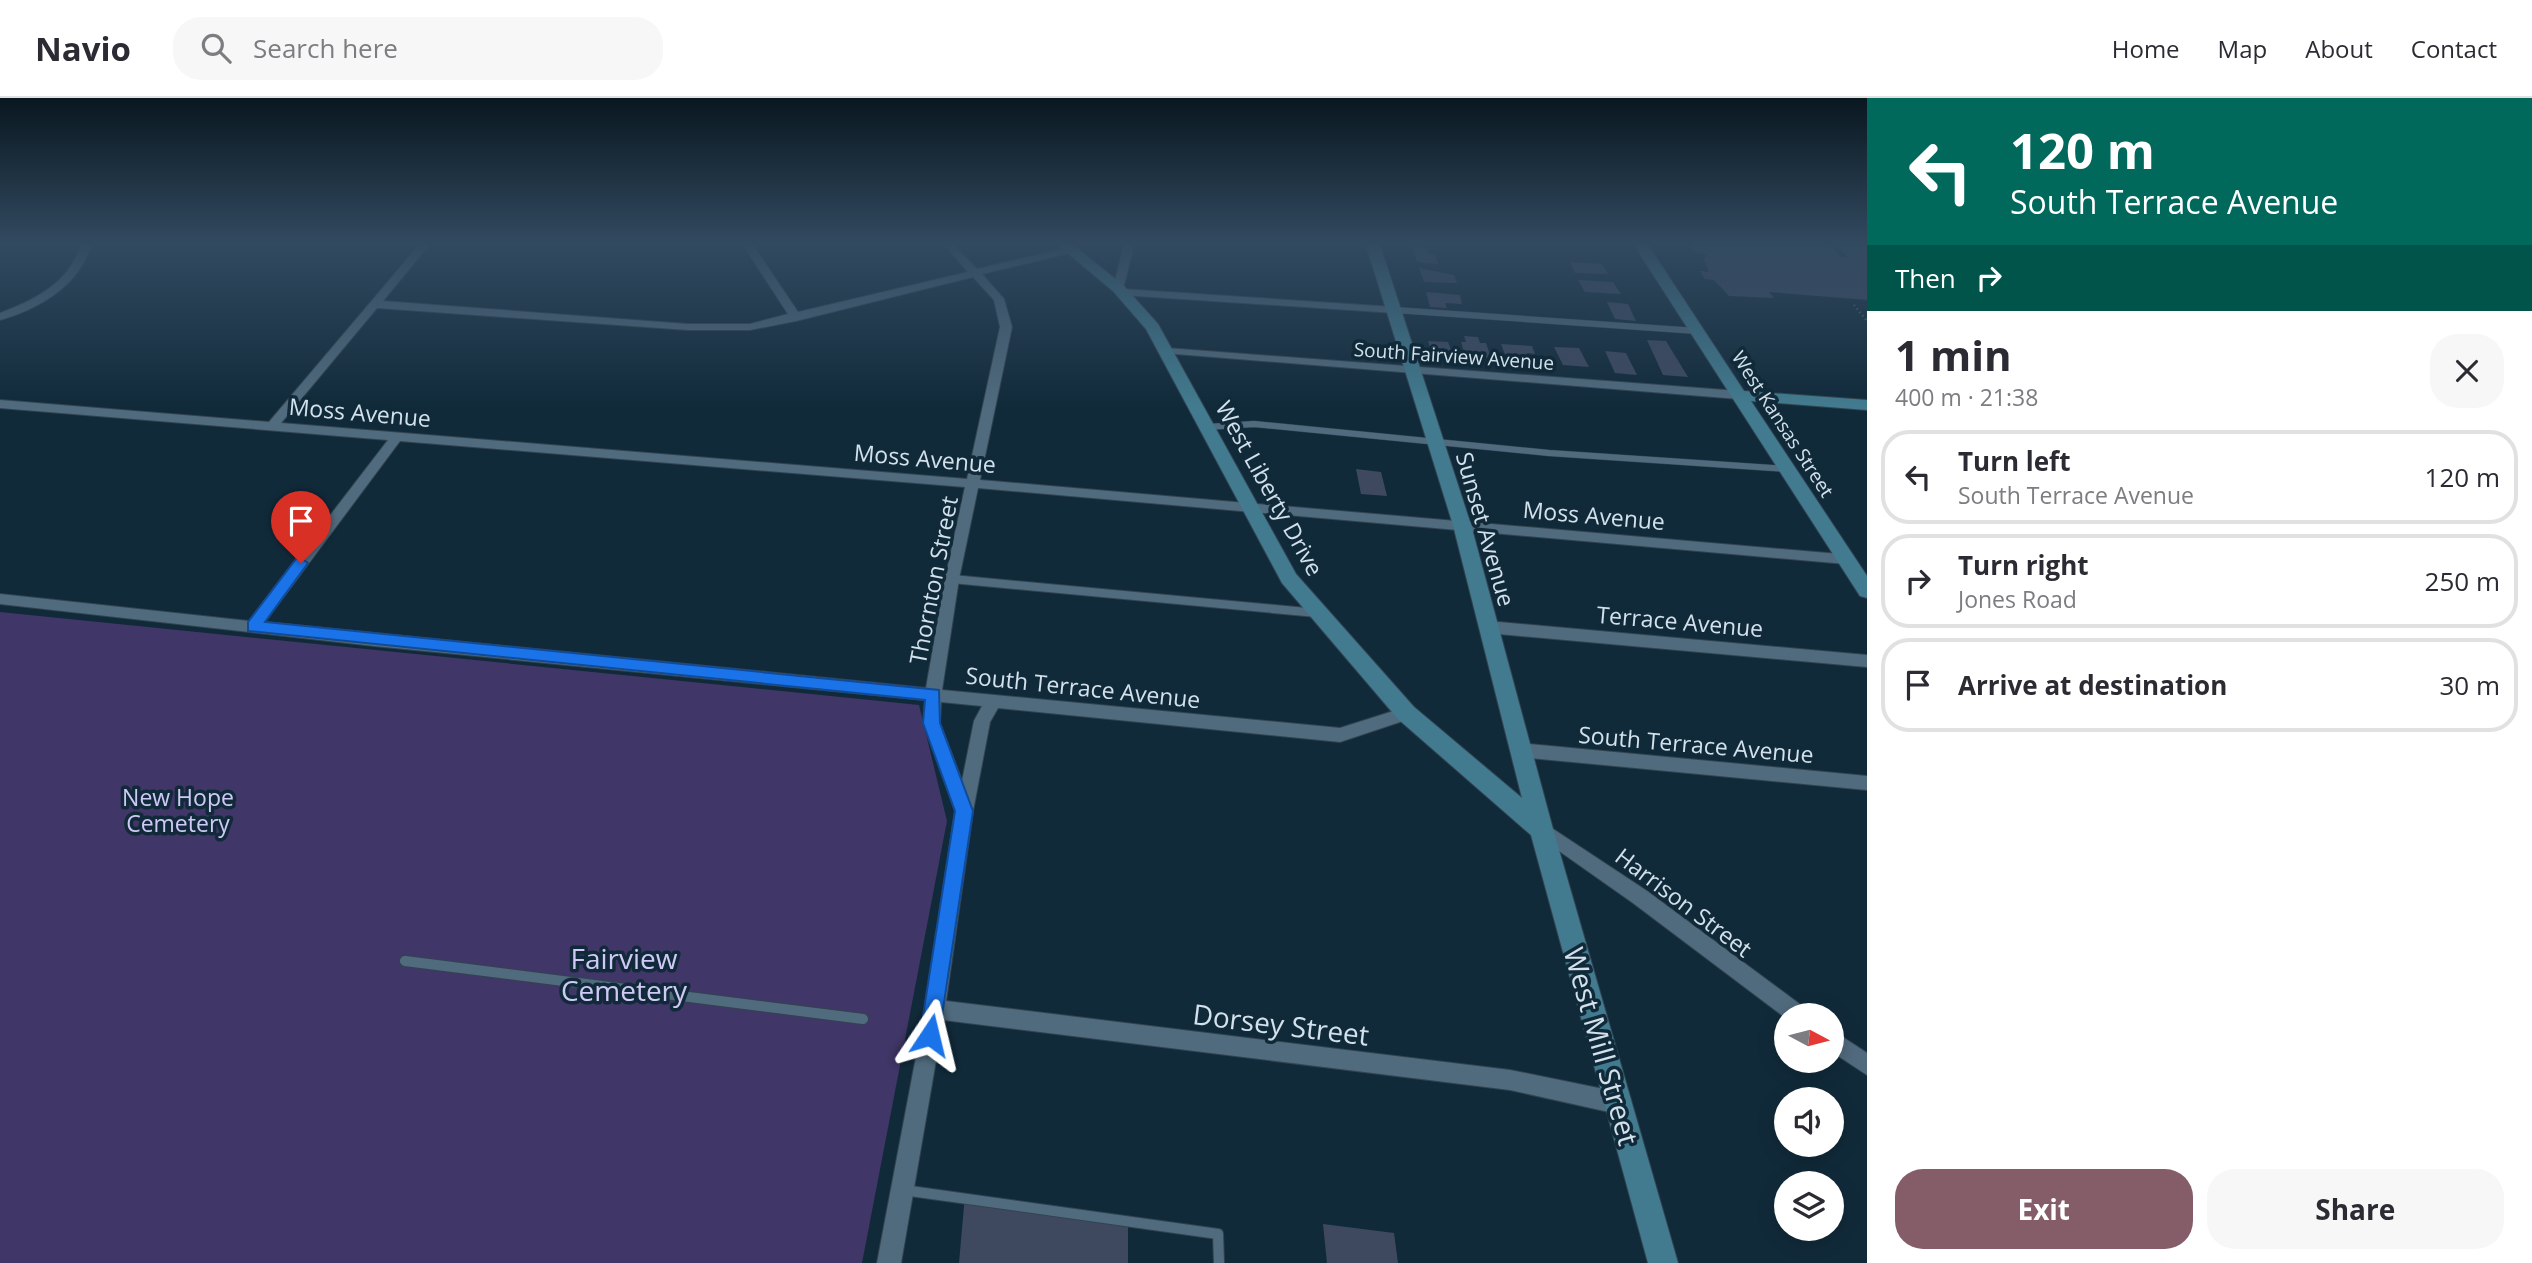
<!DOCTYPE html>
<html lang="en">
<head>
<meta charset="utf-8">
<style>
	body { margin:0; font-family:"Open Sans",sans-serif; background:#f7f7f7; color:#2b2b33; height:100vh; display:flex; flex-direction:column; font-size:26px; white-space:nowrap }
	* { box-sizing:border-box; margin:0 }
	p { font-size:23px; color:#7c7c81 }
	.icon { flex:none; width:38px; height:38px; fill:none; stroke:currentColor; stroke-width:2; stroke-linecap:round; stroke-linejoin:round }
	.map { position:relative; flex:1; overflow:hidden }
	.side { display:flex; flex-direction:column; background:#fff; width:665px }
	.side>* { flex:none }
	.top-card { background:#00695c; color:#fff; overflow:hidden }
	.needle { width:46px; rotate:97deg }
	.fabs { position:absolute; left:1774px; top:905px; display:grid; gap:14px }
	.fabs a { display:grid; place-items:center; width:70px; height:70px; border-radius:50%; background:#fff; box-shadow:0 4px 18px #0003; font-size:35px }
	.pin { position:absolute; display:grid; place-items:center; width:60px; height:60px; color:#fff; margin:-72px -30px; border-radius:50% 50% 50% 0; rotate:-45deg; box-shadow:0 0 7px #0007 }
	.pin .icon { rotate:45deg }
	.me { position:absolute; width:77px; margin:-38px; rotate:10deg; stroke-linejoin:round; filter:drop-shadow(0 0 5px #0008) }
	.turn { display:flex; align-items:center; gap:24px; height:147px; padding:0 28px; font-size:32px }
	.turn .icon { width:91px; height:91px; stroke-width:2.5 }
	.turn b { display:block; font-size:49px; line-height:60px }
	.then { display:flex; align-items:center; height:66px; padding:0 28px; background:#0003; gap:14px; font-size:26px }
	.round { display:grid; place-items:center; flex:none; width:74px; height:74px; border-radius:28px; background:#f7f7f7 }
	.head { display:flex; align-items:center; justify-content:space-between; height:119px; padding:0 28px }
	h1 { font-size:42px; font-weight:700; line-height:52px }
	.action { display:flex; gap:14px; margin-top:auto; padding:14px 28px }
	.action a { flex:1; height:80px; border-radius:28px; background:#855d68; color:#fff; font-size:28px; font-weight:700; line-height:80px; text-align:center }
	.action a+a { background:#f7f7f7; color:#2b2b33 }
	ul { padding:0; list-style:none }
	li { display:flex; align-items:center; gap:21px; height:94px; margin:0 14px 10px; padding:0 14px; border:4px solid #e1e1e2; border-radius:28px }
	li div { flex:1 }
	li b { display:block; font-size:26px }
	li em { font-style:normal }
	header { display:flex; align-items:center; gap:42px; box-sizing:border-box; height:98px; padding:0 35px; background:#fff; border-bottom:2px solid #e1e1e2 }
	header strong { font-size:33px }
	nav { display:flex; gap:38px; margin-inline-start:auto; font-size:24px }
	.search { width:490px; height:63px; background:#f7f7f7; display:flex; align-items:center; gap:18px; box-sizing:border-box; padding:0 24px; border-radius:28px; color:#7c7c81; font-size:26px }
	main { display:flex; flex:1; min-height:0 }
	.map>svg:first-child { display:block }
	.green { fill:#403667 }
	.building { fill:#3e4960 }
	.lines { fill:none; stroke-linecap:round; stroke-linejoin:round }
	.lane-far2-casing { stroke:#324451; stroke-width:7 }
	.lane-far1-casing { stroke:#324451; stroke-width:10 }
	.lane-casing { stroke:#324451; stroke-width:12 }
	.street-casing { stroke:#324451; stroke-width:2 }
	.secondary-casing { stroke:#324451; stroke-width:2 }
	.path { stroke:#617683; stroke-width:2.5; stroke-dasharray:1 3.5; stroke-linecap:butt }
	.lane-far2 { stroke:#516b7e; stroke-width:6 }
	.lane-far1 { stroke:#516b7e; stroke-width:8 }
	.lane { stroke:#516b7e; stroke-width:10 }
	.street { fill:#516b7e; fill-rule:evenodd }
	.secondary { fill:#427b8f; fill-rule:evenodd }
	.route { fill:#1a73e8; stroke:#114b97; stroke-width:2 }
	.labels { text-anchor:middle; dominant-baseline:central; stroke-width:7; stroke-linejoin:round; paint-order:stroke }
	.far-street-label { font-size:19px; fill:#d2e1eb; stroke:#112a3a }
	.street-label { font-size:23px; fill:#d2e1eb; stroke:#112a3a }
	.park-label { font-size:23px; fill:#d0c9f7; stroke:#112a3a }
	.near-park-label { font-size:28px; fill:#d0c9f7; stroke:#112a3a }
	.near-street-label { font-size:28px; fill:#d2e1eb; stroke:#112a3a }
</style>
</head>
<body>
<header>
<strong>Navio</strong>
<div class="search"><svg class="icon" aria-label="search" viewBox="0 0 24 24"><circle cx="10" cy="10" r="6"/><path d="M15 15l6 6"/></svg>Search here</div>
<nav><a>Home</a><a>Map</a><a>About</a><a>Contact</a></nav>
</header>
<main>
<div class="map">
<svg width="1867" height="1165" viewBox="0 0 1867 1165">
	<rect width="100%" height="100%" fill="#112a3a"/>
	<path class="green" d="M 0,514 L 919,607 L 947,723 L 862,1165 L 0,1165 Z"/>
	<g class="building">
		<path d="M 1690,147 L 1830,147 L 1841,159 L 1848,160 L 1837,147 L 1867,147 L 1867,202 L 1769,194 L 1774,200 L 1729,198 L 1714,182 L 1705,181 L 1700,173 L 1709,174 L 1703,159 L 1707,159 L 1704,155 L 1694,154 Z"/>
		<path d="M 1412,149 L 1427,150 L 1429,156 L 1435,157 L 1438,166 L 1417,164 Z"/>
		<path d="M 1570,164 L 1602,166 L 1608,176 L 1575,175 Z"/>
		<path d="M 1419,170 L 1454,177 L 1457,185 L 1424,184 Z"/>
		<path d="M 1578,182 L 1613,184 L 1621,196 L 1585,194 Z"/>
		<path d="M 1426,194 L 1460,197 L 1462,206 L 1445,205 L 1447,210 L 1430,209 Z"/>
		<path d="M 1607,204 L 1628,206 L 1636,223 L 1615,221 Z"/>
		<path d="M 1464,238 L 1478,239 L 1480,245 L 1486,245 L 1491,260 L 1465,258 L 1461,244 L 1466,244 Z"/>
		<path d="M 1647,242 L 1666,243 L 1688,279 L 1663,277 Z"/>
		<path d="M 1428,243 L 1448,244 L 1454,259 L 1433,258 Z"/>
		<path d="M 1501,246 L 1532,248 L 1535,256 L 1527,255 L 1530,261 L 1506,259 Z"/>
		<path d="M 1554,249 L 1579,250 L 1589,269 L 1563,267 Z"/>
		<path d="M 1605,253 L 1626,255 L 1637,277 L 1615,275 Z"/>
		<path d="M 1356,371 L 1381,374 L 1387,398 L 1361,396 Z"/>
		<path d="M 965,1097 L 1128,1118 L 1128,1165 L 959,1165 Z"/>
		<path d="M 1323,1126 L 1394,1135 L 1398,1165 L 1327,1165 Z"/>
	</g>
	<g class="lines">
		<defs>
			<g id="lane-far2">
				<path d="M 1395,212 L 1697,233"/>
				<path d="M 1207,329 L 1254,326 L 1549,355 L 1787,371"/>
			</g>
			<path id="lane-far1" d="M 952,481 L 1317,515"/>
			<g id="lane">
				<path d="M 405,863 L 863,921"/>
				<path d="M 903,1092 L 1218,1136 L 1219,1165"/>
			</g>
			<g id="street">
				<path d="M 81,147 L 91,147 C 79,188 39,211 0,222 L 0,215 C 35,202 69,185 81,147 Z"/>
				<path d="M 419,147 L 429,147 L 383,203 L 688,226 L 750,226 L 788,216 L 743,147 L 753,147 L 798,214 L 968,174 L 944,147 L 954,147 L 977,171 L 1071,149 L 1076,152 L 1075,154 L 982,176 L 1004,201 L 1012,229 L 980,382 L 1851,457 L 1853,461 L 1846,466 L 978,390 L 959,481 L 942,592 L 1340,630 L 1406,609 L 1412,610 L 1414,615 L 1412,620 L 1340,644 L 998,610 L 990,624 L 973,713 L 946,903 L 1510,972 L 1618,994 L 1625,998 L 1629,1005 L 1625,1012 L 1618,1016 L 1510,992 L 943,922 L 901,1165 L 877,1165 L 925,911 L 955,713 L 924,625 L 925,602 L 374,548 L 0,506 L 0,496 L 249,523 L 388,342 L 0,310 L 0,302 L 269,324 ZM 973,179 L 994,202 L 1000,229 L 967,381 L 281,325 L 377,210 L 688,232 L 750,232 L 796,223 ZM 400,343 L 965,389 L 945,481 L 926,590 L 265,524 ZM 941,604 L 982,608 L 974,623 L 962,683 L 940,625 Z"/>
				<path d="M 1124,147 L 1134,147 L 1123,191 L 1395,209 L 1401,212 L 1395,215 L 1121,197 L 1113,190 Z"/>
				<path d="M 1167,250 L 1739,293 L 1745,297 L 1739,301 L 1163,255 L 1161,253 Z"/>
				<path d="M 1488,523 L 1867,557 L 1867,569 L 1488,535 L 1480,529 Z"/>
				<path d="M 1520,645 L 1867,678 L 1867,692 L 1520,659 L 1514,657 L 1512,652 L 1514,647 Z"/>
				<path d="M 1541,723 L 1647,793 L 1805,910 L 1808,917 L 1787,917 L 1787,921 L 1633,805 L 1535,736 L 1532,731 L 1535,726 Z"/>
				<path d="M 1832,932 L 1867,955 L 1867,977 L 1832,954 Z"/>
			</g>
			<g id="secondary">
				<path d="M 1058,147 L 1073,147 L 1123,187 L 1158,226 L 1296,476 L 1414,609 L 1522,700 L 1453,427 L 1366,147 L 1380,147 L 1471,427 L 1553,731 L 1678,1165 L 1648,1165 L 1531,737 L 1398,621 L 1282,485 L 1146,231 L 1113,193 Z"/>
				<path d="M 1634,147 L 1648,147 L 1744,293 L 1867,302 L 1867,312 L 1751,303 L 1867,478 L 1867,500 L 1860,498 Z"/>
			</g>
		</defs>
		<use href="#lane-far2" class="lane-far2-casing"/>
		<use href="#lane-far1" class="lane-far1-casing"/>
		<use href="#lane" class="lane-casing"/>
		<use href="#street" class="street-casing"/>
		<use href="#secondary" class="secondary-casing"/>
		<g class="path">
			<path d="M 1854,207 L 1867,223"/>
			<path d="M 1734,257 L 1760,281"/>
		</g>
		<use href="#lane-far2" class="lane-far2"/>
		<use href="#lane-far1" class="lane-far1"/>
		<use href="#lane" class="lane"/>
		<use href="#street" class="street"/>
		<use href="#secondary" class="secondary"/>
	</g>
	<linearGradient id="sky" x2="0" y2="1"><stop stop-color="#091720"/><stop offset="0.47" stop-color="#324a60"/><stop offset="1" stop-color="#324a60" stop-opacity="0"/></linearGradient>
	<rect width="1867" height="310" fill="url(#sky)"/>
	<path class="route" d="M 301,460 L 308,465 L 265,524 L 939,592 L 940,625 L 973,713 L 938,944 L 930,947 L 923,944 L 920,937 L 955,713 L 923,625 L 925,602 L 248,533 L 248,524 L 296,461 Z"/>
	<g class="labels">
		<g class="far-street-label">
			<text transform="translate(1454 258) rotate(4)">South Fairview Avenue</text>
			<text transform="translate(1783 326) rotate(57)">West Kansas Street</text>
		</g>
		<g class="street-label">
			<text transform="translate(360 314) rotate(5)">Moss Avenue</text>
			<text transform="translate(925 360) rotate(5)">Moss Avenue</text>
			<text transform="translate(1270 390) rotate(61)">West Liberty Drive</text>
			<text transform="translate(1594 417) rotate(5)">Moss Avenue</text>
			<text transform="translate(1486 431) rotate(74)">Sunset Avenue</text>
			<text transform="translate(933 482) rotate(-79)">Thornton Street</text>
			<text transform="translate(1680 523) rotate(5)">Terrace Avenue</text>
			<text transform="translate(1083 589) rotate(6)">South Terrace Avenue</text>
			<text transform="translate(1696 646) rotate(5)">South Terrace Avenue</text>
			<text transform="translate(1684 804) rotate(37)">Harrison Street</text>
		</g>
		<g class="park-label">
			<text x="178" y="699">New Hope<tspan x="178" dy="26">Cemetery</tspan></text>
		</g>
		<g class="near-park-label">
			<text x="624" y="860">Fairview<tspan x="624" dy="32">Cemetery</tspan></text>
		</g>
		<g class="near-street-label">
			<text transform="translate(1281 926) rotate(7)">Dorsey Street</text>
			<text transform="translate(1602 948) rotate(74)">West Mill Street</text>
		</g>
	</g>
</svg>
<div class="fabs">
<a><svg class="needle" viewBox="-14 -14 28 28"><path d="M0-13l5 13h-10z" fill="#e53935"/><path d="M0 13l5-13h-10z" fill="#7c7c81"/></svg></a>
<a><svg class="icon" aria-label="sound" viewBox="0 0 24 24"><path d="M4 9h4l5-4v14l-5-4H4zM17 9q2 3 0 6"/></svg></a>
<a><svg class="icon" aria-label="layers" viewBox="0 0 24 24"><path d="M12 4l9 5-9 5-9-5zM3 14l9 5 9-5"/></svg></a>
</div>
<div class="pin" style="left:301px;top:465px;background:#d93025"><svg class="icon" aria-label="arrive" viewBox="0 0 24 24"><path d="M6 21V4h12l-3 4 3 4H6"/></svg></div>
<svg class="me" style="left:930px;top:937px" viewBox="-20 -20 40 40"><path d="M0-17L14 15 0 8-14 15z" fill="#1a73e8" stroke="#fff" stroke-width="4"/></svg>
</div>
<section class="side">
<div class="top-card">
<div class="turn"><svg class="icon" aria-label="left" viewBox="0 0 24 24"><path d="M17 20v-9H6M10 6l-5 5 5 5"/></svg><div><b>120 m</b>South Terrace Avenue</div></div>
<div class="then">Then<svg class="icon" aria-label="right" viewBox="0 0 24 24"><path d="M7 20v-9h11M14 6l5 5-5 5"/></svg></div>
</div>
<div class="head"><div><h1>1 min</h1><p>400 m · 21:38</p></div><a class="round"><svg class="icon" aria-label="close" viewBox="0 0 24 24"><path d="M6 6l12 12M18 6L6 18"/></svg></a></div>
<ul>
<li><svg class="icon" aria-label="left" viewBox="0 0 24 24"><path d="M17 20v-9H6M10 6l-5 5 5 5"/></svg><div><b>Turn left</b><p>South Terrace Avenue</p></div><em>120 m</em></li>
<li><svg class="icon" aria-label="right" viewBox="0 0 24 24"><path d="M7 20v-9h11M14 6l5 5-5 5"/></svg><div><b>Turn right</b><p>Jones Road</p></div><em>250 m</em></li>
<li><svg class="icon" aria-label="arrive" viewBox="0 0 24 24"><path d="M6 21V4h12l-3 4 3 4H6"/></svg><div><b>Arrive at destination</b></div><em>30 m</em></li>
</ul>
<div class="action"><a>Exit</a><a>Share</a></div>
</section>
</main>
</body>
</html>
